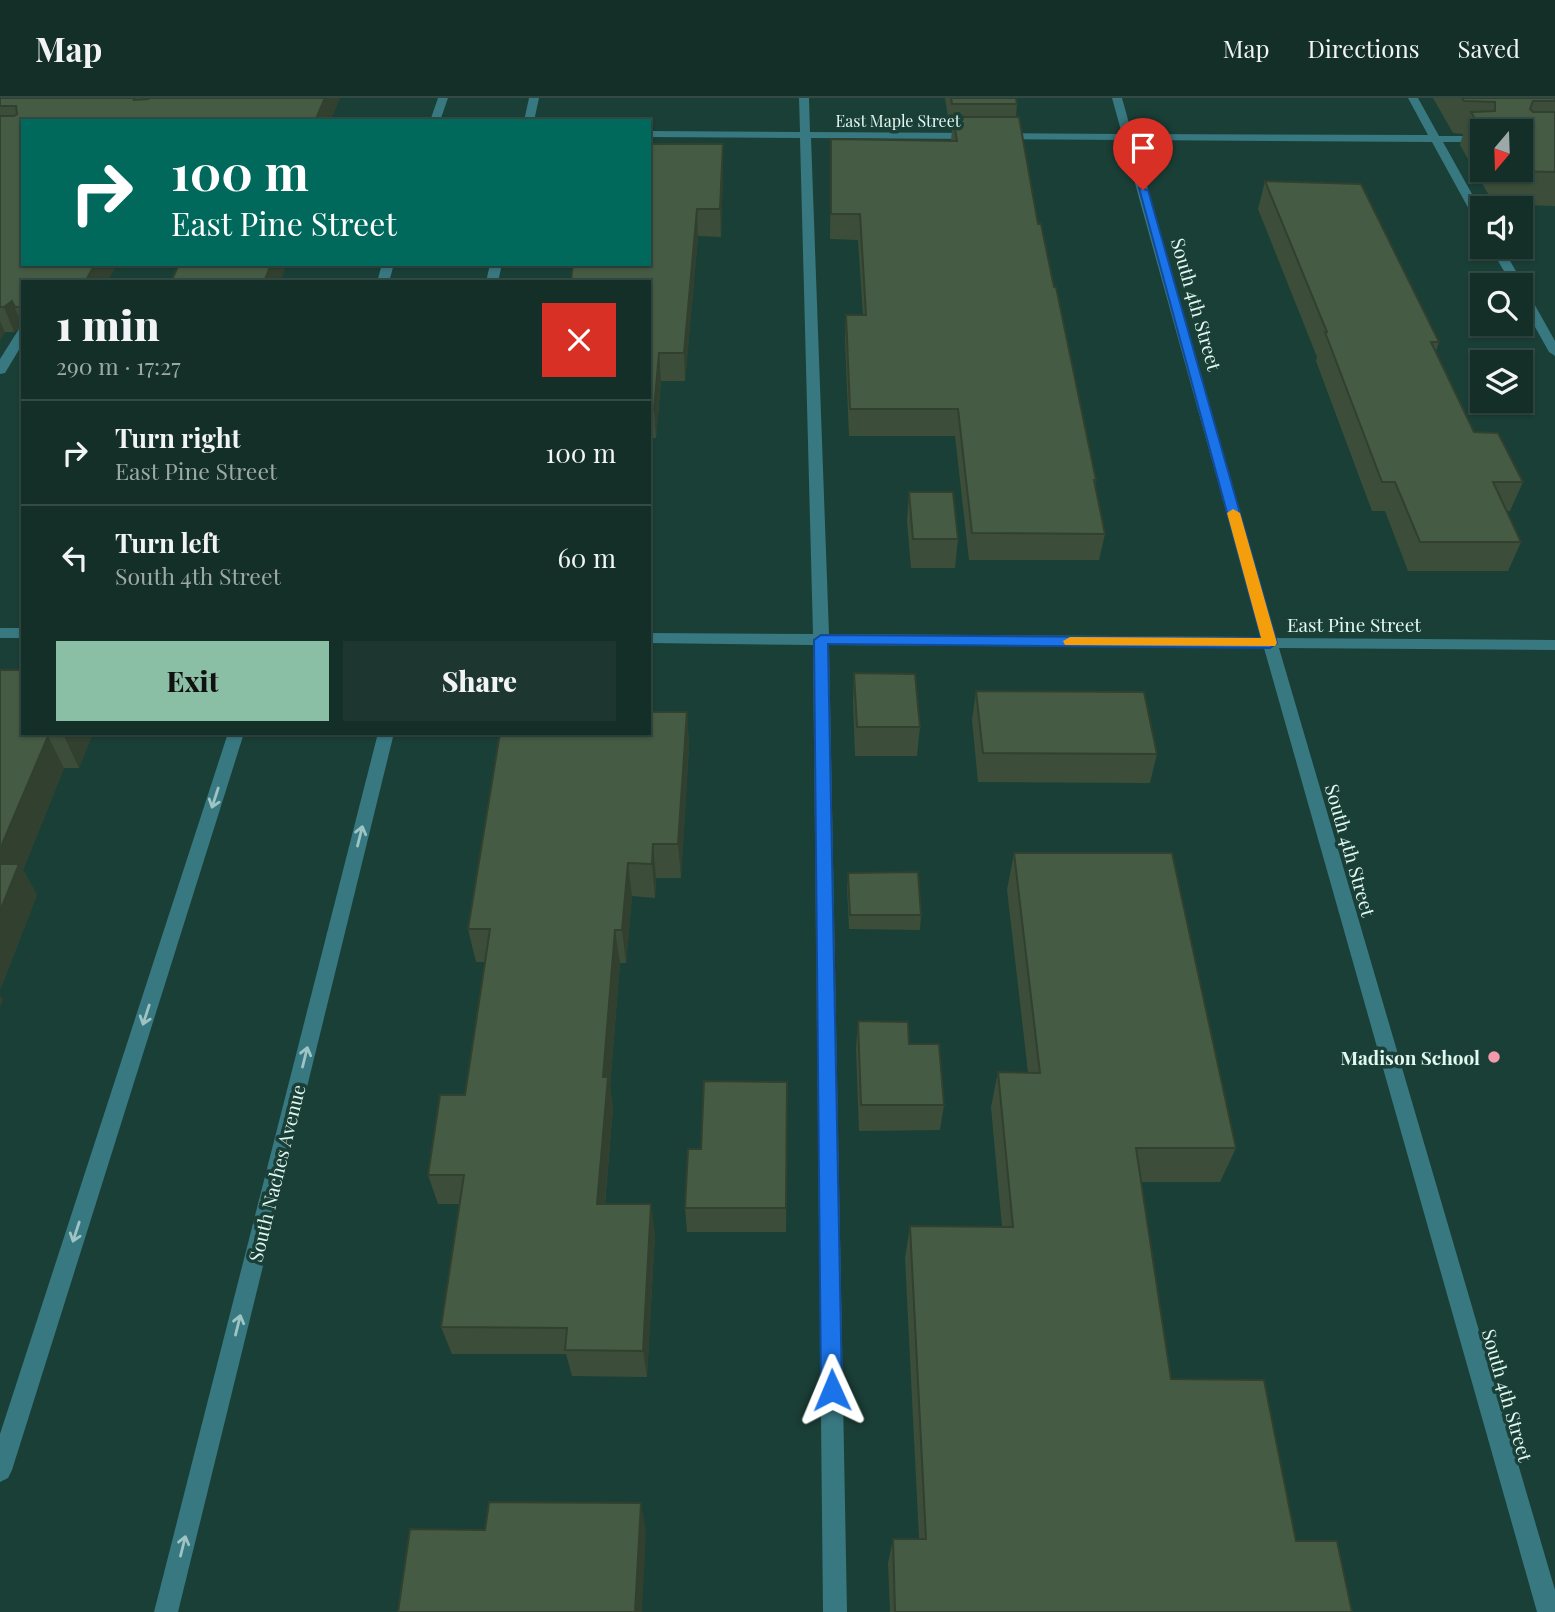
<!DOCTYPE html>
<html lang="en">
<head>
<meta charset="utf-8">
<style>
	body { margin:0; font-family:"Playfair Display",serif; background:#1d3730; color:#f1f3f6; height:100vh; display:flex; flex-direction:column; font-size:26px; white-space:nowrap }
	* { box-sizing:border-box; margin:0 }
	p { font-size:23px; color:#9da9a8 }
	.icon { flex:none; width:38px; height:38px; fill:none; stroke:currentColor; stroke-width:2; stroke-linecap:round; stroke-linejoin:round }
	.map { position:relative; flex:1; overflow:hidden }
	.details { position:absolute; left:21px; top:182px; width:630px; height:455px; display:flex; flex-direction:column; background:#142f28; border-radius:0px; box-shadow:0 2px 5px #0004,0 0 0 2px #334a45 }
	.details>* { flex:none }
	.top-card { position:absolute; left:21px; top:21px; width:630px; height:147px; border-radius:0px; box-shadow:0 2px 5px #0004,0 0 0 2px #334a45; background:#00695c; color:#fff; overflow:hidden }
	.needle { width:46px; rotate:199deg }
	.controls { position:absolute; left:1470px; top:21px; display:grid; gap:14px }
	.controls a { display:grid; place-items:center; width:63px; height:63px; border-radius:0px; background:#142f28; box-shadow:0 2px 5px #0004,0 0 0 2px #334a45; font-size:35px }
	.pin { position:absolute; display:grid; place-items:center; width:60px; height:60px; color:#fff; margin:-72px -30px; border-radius:50% 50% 50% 0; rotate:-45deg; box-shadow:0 0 7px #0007 }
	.pin .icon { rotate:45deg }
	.me { position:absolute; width:77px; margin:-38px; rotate:359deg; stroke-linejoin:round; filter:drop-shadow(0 0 5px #0008) }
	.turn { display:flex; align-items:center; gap:24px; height:147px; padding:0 35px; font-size:32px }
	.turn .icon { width:91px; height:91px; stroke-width:2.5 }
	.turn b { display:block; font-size:49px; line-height:60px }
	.round { display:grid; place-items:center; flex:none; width:74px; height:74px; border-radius:0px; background:#1d3730 }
	.overview { display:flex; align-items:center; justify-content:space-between; height:119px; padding:0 35px }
	h1 { font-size:42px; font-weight:800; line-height:52px }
	.button { display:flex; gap:14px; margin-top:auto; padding:14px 35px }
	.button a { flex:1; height:80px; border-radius:0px; background:#8abfa5; color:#111; font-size:28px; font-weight:800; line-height:80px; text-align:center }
	.button a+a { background:#1d3730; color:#f1f3f6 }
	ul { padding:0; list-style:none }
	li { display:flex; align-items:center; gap:21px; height:105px; padding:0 35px; border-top:2px solid #334a45 }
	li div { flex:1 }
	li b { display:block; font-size:26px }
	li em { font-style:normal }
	header { display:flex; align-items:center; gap:42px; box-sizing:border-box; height:98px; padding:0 35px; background:#142f28; border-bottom:2px solid #334a45 }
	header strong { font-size:33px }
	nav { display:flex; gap:38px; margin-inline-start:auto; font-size:24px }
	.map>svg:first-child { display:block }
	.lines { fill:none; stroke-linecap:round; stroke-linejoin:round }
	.minor { fill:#387881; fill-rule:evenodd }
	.wall { fill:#3c4e3a; fill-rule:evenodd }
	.shaded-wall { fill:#31402f }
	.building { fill:#465b43; stroke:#31402f; stroke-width:2 }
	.oneway { stroke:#9ec4c4 }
	.route { fill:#1a73e8; stroke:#114b97; stroke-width:2 }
	.slow { fill:#f59e0b }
	.poi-dot { fill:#f39aac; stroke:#1a3f36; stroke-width:2.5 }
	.labels { text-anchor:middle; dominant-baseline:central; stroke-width:7; stroke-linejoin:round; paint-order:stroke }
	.far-street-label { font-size:16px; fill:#e2f7f0; stroke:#1a3f36 }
	.street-label { font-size:19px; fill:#e2f7f0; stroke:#1a3f36 }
	.poi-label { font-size:19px; font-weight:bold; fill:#e2f7f0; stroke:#1a3f36; text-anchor:end }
</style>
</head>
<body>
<header>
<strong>Map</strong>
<nav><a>Map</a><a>Directions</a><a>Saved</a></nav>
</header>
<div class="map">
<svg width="1555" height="1514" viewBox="0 0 1555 1514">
	<rect width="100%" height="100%" fill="#1a3f36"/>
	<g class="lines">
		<g class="minor">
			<path d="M 438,0 L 448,0 L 440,23 L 430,23 Z"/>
			<path d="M 529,0 L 539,0 L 534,23 L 524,23 Z"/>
			<path d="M 799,0 L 809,0 L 810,34 L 1122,36 L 1112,0 L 1122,0 L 1132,36 L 1428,37 L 1408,0 L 1418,0 L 1439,38 L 1482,38 L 1482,44 L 1443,44 L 1482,114 L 1482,127 L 1476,124 L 1432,44 L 1134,42 L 1276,540 L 1555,542 L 1555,552 L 1279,550 L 1555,1492 L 1555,1514 L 1537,1514 L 1264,550 L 829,547 L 847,1514 L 823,1514 L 813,547 L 649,545 L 649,535 L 813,536 L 800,40 L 649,39 L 649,33 L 800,34 ZM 811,40 L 1123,42 L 1261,539 L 829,536 Z"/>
			<path d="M 1490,149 L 1502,149 L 1524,187 L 1522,190 L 1527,193 L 1555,243 L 1555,258 L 1549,254 L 1521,204 L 1521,187 L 1512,187 Z"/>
			<path d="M 382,166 L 394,166 L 389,184 L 377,184 Z"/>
			<path d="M 490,166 L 502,166 L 498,184 L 486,184 Z"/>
			<path d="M 23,230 L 23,245 L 5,275 L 0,276 L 0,261 L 19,231 Z"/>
			<rect x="0" y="530" width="23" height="10"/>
			<path d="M 228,635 L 244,635 L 12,1372 L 8,1380 L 0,1384 L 0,1336 Z"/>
			<path d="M 378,635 L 394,635 L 178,1514 L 154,1514 Z"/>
		</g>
	</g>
	<g class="wall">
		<path d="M 0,0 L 340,0 L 330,23 L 23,23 L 23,166 L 117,166 L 107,184 L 23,184 L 23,228 L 14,234 L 5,234 L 0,242 Z"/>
		<path d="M 945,0 L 1016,0 L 1017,6 L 1016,19 L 1038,126 L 1054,189 L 1096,382 L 1095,389 L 1105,436 L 1099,462 L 969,462 L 955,338 L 849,338 L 845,243 L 846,217 L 863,217 L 858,142 L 830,141 L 831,41 L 951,42 L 952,32 L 950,32 Z"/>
		<path d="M 1433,0 L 1555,0 L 1555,108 L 1494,106 L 1460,47 L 1463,36 L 1453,35 ZM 1482,33 L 1521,72 L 1482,72 Z"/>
		<path d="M 723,46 L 723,73 L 721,139 L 698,138 L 685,283 L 661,283 L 656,340 L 652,340 L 573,166 Z"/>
		<path d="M 1265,83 L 1439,244 L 1436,253 L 1474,334 L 1523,384 L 1510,413 L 1507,413 L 1521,444 L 1508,473 L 1408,473 L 1385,413 L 1372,413 L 1316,263 L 1317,259 L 1258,111 Z"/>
		<path d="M 909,394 L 958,441 L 955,470 L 911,470 L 907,423 Z"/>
		<path d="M 0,572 L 23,635 L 93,635 L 79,670 L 64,670 L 23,772 L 37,797 L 0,892 Z"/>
		<path d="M 854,575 L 920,629 L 917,658 L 855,658 L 853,604 Z"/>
		<path d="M 976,593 L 1157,656 L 1150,685 L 978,684 L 972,622 Z"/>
		<path d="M 687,614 L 689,649 L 681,780 L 656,780 L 655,800 L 632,798 L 626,865 L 620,865 L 610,988 L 613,1010 L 605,1106 L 655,1135 L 647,1279 L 572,1278 L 566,1256 L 452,1256 L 441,1229 L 460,1106 L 438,1106 L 428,1077 L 465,997 L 485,864 L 476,864 L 468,831 Z"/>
		<path d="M 1014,755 L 1236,1050 L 1220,1084 L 1141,1084 L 1171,1281 L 1352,1514 L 890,1514 L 888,1465 L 893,1441 L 919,1441 L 905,1160 L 910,1128 L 1002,1129 L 991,1009 L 998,974 L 1028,974 L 1007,792 Z"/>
		<path d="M 848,775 L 921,817 L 920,832 L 849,831 L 847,789 Z"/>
		<path d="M 858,923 L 944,1007 L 940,1032 L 859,1033 L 856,950 Z"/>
		<path d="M 787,984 L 786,1134 L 687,1134 L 685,1110 L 701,1051 Z"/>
	</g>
	<g class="shaded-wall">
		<path d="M 325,0 L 340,0 L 330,23 L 315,23 Z"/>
		<path d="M 723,46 L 723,73 L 721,139 L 720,111 Z"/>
		<path d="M 697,111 L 698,138 L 685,283 L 684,255 Z"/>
		<path d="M 95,166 L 117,166 L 107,184 L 85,184 Z"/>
		<path d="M 271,166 L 287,166 L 280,184 L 264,184 Z"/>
		<path d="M 12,203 L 22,227 L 14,234 L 4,209 Z"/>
		<path d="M 0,223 L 5,234 L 0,242 Z"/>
		<path d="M 659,255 L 661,283 L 656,340 L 654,312 Z"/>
		<path d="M 650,312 L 652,340 L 649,377 L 649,324 Z"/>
		<path d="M 687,614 L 689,649 L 681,780 L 678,746 Z"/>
		<path d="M 65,635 L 93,635 L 79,670 L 64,638 Z"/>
		<path d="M 48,638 L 64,670 L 23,772 L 37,797 L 0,892 L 0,751 Z"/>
		<path d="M 653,746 L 656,780 L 655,800 L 652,766 Z"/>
		<path d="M 628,765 L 632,798 L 626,865 L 622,832 Z"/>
		<path d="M 615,832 L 620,865 L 610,988 L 613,1010 L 602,1135 L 597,1106 L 603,979 Z"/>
		<path d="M 0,897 L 3,902 L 0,909 Z"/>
		<path d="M 651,1106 L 655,1135 L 647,1279 L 643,1253 Z"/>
		<path d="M 641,1405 L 646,1433 L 642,1514 L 635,1514 Z"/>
	</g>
	<g class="building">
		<path d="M 0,0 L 135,0 L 134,2 L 148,1 L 149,0 L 325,0 L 315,23 L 23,23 L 23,166 L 95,166 L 85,184 L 23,184 L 23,209 L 15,209 L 12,203 L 4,209 L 0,209 L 0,18 L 14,18 L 17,16 L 16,8 L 0,8 Z"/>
		<path d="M 951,0 L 1016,0 L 1017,6 L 952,6 Z"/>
		<path d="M 1462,0 L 1555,0 L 1555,3 L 1533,3 L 1530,11 L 1533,14 L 1555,14 L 1555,74 L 1506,73 L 1505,72 L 1521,72 L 1521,33 L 1482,33 L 1471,14 L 1495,13 L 1495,4 L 1464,3 Z"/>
		<path d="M 953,19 L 1019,19 L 1038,126 L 1041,126 L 1054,189 L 1056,189 L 1096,382 L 1094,382 L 1105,436 L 972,435 L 958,311 L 850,311 L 846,217 L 866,217 L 860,116 L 831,116 L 831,41 L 957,43 Z"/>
		<path d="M 649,46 L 723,46 L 720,111 L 697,111 L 684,255 L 659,255 L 654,312 L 650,312 L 649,324 L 649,184 L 571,184 L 573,166 L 649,166 Z"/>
		<path d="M 1265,83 L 1361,86 L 1439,244 L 1431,244 L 1474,334 L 1498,335 L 1523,384 L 1493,384 L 1521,444 L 1420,444 L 1395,384 L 1382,384 L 1325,234 L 1327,234 Z"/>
		<path d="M 179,166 L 271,166 L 264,184 L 171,184 Z"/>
		<path d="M 909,394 L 953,394 L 958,441 L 913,441 Z"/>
		<path d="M 0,572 L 23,572 L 23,635 L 65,635 L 64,638 L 48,638 L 0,751 Z"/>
		<path d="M 854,575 L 915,576 L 920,629 L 857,629 Z"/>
		<path d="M 976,593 L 1144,594 L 1157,656 L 983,655 Z"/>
		<path d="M 649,614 L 687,614 L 678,746 L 653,746 L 652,766 L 628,765 L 622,832 L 615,832 L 603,979 L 608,979 L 597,1106 L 651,1106 L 643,1253 L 565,1252 L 567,1230 L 441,1229 L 464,1077 L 428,1077 L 440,997 L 465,997 L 490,831 L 468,831 L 500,635 L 649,635 Z"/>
		<path d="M 1014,755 L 1172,755 L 1236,1050 L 1136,1050 L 1171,1281 L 1264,1282 L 1296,1443 L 1337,1443 L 1352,1514 L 895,1514 L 893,1441 L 926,1441 L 910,1128 L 1013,1129 L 998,974 L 1040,975 Z"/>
		<path d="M 0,766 L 19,766 L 0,813 Z"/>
		<path d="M 918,774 L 921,817 L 850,817 L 848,775 Z"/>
		<path d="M 858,923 L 908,924 L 909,946 L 939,946 L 944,1007 L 861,1007 Z"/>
		<path d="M 704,983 L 787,984 L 786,1110 L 685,1110 L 688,1051 L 701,1051 Z"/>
		<path d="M 489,1404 L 641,1405 L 635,1514 L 398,1514 L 410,1431 L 485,1432 Z"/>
	</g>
	<defs><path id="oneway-shaft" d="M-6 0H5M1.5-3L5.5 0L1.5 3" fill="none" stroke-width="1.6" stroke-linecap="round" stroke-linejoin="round" transform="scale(1.75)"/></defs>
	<g class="oneway">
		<use href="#oneway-shaft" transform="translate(215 700) rotate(108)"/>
		<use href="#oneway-shaft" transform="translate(360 738) rotate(-76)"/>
		<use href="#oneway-shaft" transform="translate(146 917) rotate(108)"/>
		<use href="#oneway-shaft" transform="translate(305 959) rotate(-76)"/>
		<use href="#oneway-shaft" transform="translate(76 1134) rotate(108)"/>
		<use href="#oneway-shaft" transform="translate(238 1227) rotate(-76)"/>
		<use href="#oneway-shaft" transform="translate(183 1448) rotate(-76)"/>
	</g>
	<path class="route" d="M 1139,90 L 1148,92 L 1277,545 L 1270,550 L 828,546 L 842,1292 L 839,1299 L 832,1302 L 824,1299 L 821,1292 L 814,542 L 821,537 L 1261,540 Z"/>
	<path class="slow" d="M 1233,411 L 1240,415 L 1277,545 L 1275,548 L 1065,547 L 1063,543 L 1070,539 L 1261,540 L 1227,415 Z"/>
	<circle class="poi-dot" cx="1494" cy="959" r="7"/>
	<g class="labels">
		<g class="far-street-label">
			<text x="898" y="22">East Maple Street</text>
		</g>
		<g class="street-label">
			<text transform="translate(1197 206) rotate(74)">South 4th Street</text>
			<text x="1354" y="526">East Pine Street</text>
			<text transform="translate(1351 752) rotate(74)">South 4th Street</text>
			<text transform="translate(276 1075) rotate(-76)">South Naches Avenue</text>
			<text transform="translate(1508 1297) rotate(74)">South 4th Street</text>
		</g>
		<g class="poi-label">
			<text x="1480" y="959">Madison School</text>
		</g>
	</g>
</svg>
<div class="controls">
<a><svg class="needle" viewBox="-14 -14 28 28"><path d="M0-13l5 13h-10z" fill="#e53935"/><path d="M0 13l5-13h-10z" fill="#9da9a8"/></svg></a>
<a><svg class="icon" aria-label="sound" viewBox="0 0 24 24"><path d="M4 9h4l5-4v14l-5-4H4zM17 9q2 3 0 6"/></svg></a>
<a><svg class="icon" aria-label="search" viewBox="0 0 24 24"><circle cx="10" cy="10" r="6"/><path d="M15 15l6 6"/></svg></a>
<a><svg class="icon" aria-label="layers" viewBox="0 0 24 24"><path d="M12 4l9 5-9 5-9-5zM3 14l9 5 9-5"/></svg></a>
</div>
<div class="pin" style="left:1143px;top:92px;background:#d93025"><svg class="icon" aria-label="arrive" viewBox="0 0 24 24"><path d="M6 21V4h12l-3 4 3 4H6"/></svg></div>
<svg class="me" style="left:832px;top:1292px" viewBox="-20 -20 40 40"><path d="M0-17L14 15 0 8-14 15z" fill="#1a73e8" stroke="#fff" stroke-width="4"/></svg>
<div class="top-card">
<div class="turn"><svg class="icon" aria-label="right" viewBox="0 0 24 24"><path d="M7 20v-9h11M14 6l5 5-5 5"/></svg><div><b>100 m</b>East Pine Street</div></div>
</div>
<section class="details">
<div class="overview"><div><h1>1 min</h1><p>290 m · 17:27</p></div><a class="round" style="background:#d93025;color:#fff"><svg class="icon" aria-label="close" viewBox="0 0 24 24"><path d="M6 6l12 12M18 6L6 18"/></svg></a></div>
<ul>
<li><svg class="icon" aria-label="right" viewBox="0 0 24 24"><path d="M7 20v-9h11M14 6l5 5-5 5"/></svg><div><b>Turn right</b><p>East Pine Street</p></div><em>100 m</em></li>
<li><svg class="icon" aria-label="left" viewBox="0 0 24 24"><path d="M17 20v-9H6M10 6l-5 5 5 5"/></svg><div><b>Turn left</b><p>South 4th Street</p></div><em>60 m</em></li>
</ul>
<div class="button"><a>Exit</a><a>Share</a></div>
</section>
</div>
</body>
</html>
